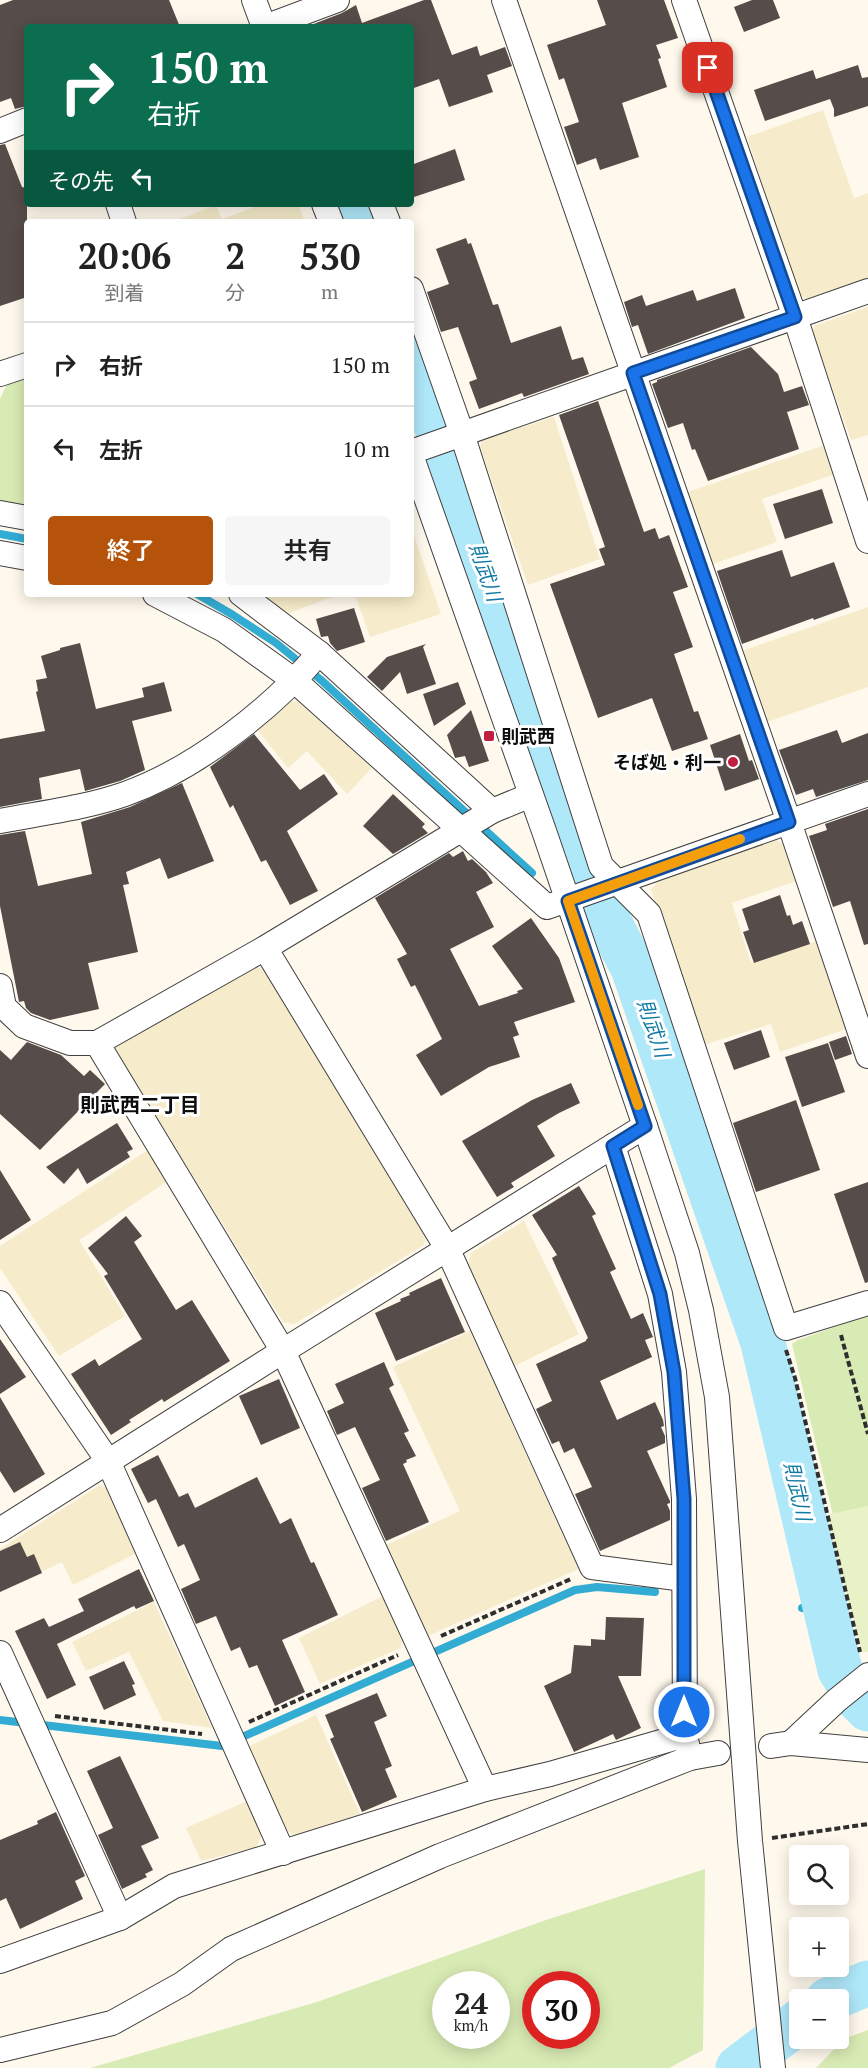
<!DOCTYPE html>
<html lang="ja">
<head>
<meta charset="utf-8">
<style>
	body { margin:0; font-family:"PT Serif","Noto Sans JP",serif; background:#f6f6f6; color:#222; height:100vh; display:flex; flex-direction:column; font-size:22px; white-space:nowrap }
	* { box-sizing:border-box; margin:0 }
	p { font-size:20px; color:#767676 }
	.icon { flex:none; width:33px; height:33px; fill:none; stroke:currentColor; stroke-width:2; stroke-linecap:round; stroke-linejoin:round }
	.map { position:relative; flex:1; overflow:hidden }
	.details { position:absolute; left:24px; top:219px; width:390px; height:378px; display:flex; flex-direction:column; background:#fff; border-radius:6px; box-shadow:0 3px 15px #0003 }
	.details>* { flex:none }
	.guide { position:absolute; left:24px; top:24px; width:390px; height:183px; border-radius:6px; box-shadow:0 3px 15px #0003; background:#0b6e4f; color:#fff; overflow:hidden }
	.controls { position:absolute; left:789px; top:1845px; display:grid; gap:12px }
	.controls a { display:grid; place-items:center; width:60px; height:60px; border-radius:6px; background:#fff; box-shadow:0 3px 15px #0003; font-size:30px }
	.speed { position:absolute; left:432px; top:1971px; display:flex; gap:12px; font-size:30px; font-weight:700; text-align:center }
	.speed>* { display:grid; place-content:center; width:78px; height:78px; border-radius:50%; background:#fff; box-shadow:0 3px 15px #0003; line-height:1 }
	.speed small { font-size:15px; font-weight:400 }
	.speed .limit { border:9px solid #d22; background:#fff; color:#111 }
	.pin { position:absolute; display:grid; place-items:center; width:51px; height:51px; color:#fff; margin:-26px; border-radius:12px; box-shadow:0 3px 9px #0006 }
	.me { position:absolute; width:66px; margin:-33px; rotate:0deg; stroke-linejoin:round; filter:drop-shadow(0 0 4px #0008) }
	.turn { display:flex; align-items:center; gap:21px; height:126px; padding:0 24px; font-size:27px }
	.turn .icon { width:78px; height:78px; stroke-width:2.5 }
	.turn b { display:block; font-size:42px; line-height:51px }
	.then { display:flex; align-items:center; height:57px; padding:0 24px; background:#0003; gap:12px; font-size:22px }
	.eta { display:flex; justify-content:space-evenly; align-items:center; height:102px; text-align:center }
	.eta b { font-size:36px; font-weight:600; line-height:42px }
	.primary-button { display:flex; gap:12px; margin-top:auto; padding:12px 24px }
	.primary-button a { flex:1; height:69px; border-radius:6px; background:#b45309; color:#fff; font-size:24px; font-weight:600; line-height:69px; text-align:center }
	.primary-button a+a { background:#f6f6f6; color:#222 }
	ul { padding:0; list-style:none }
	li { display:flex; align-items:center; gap:18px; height:84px; padding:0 24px; border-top:2px solid #e0e0e0 }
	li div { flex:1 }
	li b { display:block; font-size:22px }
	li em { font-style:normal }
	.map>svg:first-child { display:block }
	.farmland { fill:#f6eccb }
	.green { fill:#d9ebb4; fill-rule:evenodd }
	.pitch { fill:#e9f2c7 }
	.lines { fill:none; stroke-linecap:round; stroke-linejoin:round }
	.stream { stroke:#33acd3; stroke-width:8 }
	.river { stroke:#afe8f9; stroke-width:45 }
	.building { fill:#564c49 }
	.minor-casing { stroke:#404040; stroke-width:26 }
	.path { stroke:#2f2f2f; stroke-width:4; stroke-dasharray:6 3; stroke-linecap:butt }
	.minor { stroke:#fff; stroke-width:24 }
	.route-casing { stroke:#114b97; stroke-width:15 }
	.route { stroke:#1a73e8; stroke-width:10 }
	.slow { stroke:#f59e0b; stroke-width:10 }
	.poi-dot { fill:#c21f40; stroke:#fff; stroke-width:2 }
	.labels { text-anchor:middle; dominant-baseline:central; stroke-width:6; stroke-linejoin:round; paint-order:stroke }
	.poi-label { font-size:18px; font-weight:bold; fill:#0d0d0d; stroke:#fff; text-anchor:start }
	.water-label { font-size:20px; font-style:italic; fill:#117aa3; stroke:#fff }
	.neighbourhood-label { font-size:20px; font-weight:bold; fill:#0d0d0d; stroke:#fff }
</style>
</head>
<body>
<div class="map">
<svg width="868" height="2068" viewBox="0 0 868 2068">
	<rect width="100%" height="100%" fill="#fff8ec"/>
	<g class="farmland">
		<path d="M 823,110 L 854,198 L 868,193 L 868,280 L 809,300 L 799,295 L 747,137 Z"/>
		<path d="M 262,204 L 298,204 L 305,222 L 172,222 L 216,205 L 222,219 Z"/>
		<path d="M 868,307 L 868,435 L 851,440 L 812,331 L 816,325 Z"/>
		<path d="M 554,417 L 600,559 L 528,585 L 480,447 L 482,440 Z"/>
		<path d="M 825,445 L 835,474 L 762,499 L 777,542 L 713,564 L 688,492 Z"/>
		<path d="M 411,527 L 441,614 L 370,637 L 355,594 L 411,594 Z"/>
		<path d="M 263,594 L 340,594 L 289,613 L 264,597 Z"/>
		<path d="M 868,607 L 868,687 L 764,723 L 739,652 Z"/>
		<path d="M 297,701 L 372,768 L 347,794 L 307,751 L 288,768 L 256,728 L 288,702 Z"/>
		<path d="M 775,839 L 785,845 L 796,881 L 732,903 L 751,963 L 817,941 L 846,1029 L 780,1052 L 771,1024 L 703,1045 L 651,890 L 657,882 Z"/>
		<path d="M 255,966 L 264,970 L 426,1234 L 424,1245 L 294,1324 L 283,1322 L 112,1044 Z"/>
		<path d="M 151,1148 L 171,1179 L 79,1240 L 125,1316 L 59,1356 L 0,1268 L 0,1246 Z"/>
		<path d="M 524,1221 L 579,1334 L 515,1366 L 468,1265 L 471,1253 Z"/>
		<path d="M 470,1331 L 578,1569 L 428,1636 L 386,1545 L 460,1511 L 393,1367 Z"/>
		<path d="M 100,1485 L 107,1488 L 135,1554 L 73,1585 L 62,1562 L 0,1592 L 0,1549 Z"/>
		<path d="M 383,1596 L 404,1636 L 400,1648 L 320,1684 L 299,1638 Z"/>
		<path d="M 154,1602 L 212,1728 L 163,1721 L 129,1652 L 86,1671 L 72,1642 Z"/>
		<path d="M 316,1715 L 361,1816 L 296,1837 L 286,1829 L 249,1746 Z"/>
		<path d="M 247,1801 L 261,1836 L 257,1847 L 201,1861 L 186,1828 Z"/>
	</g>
	<g class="green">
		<path d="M 27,376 L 27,507 L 0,502 L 0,399 L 8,382 Z"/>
		<path d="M 868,1315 L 868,1648 L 862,1636 L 792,1344 L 798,1340 Z"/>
		<path d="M 705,1869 L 703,2050 L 669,2068 L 90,2068 L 317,2002 L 546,1920 ZM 446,1984 L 496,1984 L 496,2036 L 446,2036 ZM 536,1984 L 586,1984 L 586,2036 L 536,2036 Z"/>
		<path d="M 868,2030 L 868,2068 L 816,2068 L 844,2039 Z"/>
	</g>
	<path class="pitch" d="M 868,1506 L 868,1652 L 862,1652 L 825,1515 Z"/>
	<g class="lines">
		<g class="stream">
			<path d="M 0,534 L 27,539"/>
			<path d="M 197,594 L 233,615 L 276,643 L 321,680 L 532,873"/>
			<path d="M 802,1608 L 826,1611"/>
			<path d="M 0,1720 L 222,1746 L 575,1590 L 597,1587 L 655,1592"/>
		</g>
		<g class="river">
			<path d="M 359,204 L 365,222"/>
			<path d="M 411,353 L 574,828 L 609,922 L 633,968 L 763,1343 L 840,1670 L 859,1700 L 868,1709"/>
			<path d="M 828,2000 L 868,1983"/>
			<path d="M 738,2068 L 800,2021"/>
		</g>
	</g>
	<g class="building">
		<path d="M 13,0 L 169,0 L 180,27 L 27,27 L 27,106 L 15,109 L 11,98 L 0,102 L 0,5 Z"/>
		<path d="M 424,0 L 431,0 L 452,55 L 477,46 L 480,56 L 505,47 L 512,66 L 487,75 L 493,92 L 449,107 L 439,79 L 411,89 L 411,27 L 306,27 L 342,13 L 356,5 L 362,23 Z"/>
		<path d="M 597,0 L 664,0 L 678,38 L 656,45 L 661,58 L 658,59 L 667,87 L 622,103 L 639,157 L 600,170 L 596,158 L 577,165 L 564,127 L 579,122 L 564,78 L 559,80 L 547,45 L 606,25 Z"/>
		<path d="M 752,0 L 773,0 L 780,18 L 744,32 L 734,7 Z"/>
		<path d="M 858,65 L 862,78 L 868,77 L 868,106 L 834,117 L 834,109 L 830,99 L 765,121 L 754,90 L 813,70 L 816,79 Z"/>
		<path d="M 5,144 L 22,187 L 27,188 L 27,297 L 0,306 L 0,145 Z"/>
		<path d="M 455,149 L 465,180 L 411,198 L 411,165 Z"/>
		<path d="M 466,238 L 468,244 L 471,243 L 493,305 L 498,304 L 511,343 L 561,326 L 572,360 L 583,357 L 589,374 L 524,397 L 522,393 L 479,409 L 469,382 L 477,379 L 458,327 L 441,332 L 427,292 L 449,284 L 436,249 Z"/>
		<path d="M 735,288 L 745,318 L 648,354 L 638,325 L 632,327 L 624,302 L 642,295 L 646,306 L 693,290 L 697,301 Z"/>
		<path d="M 751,347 L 778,374 L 784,392 L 802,386 L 809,405 L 787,412 L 799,449 L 708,481 L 695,449 L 692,450 L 683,423 L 668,428 L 652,384 L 657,382 L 657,380 Z"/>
		<path d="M 598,401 L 644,532 L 655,528 L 659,539 L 669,535 L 688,587 L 673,592 L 693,647 L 674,654 L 694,712 L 698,711 L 708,739 L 672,751 L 652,698 L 598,718 L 550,584 L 605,565 L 599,549 L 605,547 L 559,415 Z"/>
		<path d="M 822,489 L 833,523 L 785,539 L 773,504 Z"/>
		<path d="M 782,550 L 791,577 L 834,562 L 850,607 L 814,620 L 813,618 L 742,644 L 717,571 Z"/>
		<path d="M 354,608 L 365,642 L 337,651 L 330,643 L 328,636 L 321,637 L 316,619 Z"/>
		<path d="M 80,643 L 96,709 L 144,697 L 142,688 L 164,682 L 172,711 L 132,721 L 145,770 L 120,781 L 85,791 L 80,769 L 39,778 L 42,799 L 0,807 L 0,739 L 45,731 L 36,692 L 38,691 L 36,680 L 47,678 L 41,656 L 60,650 L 60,648 Z"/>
		<path d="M 426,644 L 423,647 L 436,684 L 407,694 L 400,672 L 382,691 L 367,677 L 387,657 Z"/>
		<path d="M 458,682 L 466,704 L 434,726 L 423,694 Z"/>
		<path d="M 471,710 L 489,761 L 469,767 L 465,756 L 455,758 L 447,735 Z"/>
		<path d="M 837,730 L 842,743 L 868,733 L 868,780 L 816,797 L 813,789 L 796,795 L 779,750 Z"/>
		<path d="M 254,734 L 300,790 L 324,774 L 338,794 L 287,831 L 318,891 L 290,905 L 266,860 L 261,862 L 233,805 L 230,808 L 210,767 Z"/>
		<path d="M 740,734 L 749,761 L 752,760 L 759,779 L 725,791 L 710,745 Z"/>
		<path d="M 182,783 L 214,861 L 168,879 L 160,858 L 126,872 L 129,884 L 123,885 L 138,952 L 88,963 L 99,1009 L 50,1020 L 31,1013 L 26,1008 L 24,1001 L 19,1002 L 0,906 L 0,835 L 25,831 L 38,886 L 92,874 L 81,822 L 130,807 Z"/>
		<path d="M 393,794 L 425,824 L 422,827 L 428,833 L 393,854 L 363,826 Z"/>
		<path d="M 868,809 L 868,944 L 864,945 L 850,901 L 833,907 L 809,836 L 827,830 L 825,824 Z"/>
		<path d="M 463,851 L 468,861 L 472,859 L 486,872 L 493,883 L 476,892 L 494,927 L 450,949 L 479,1006 L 518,993 L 517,991 L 523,989 L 492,946 L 531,918 L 559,958 L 575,1002 L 514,1022 L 519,1035 L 513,1037 L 520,1057 L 489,1067 L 441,1096 L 416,1055 L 442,1039 L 415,985 L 411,987 L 397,959 L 407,954 L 375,898 L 449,853 L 453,857 Z"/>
		<path d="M 780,895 L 787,916 L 790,915 L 793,925 L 802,921 L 810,944 L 754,963 L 743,932 L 749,930 L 742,909 Z"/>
		<path d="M 761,1030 L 770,1057 L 734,1070 L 724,1043 Z"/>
		<path d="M 846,1036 L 852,1054 L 835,1060 L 829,1042 Z"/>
		<path d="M 27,1042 L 61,1055 L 84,1076 L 90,1070 L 105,1084 L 40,1150 L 0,1114 L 0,1050 L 11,1060 Z"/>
		<path d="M 828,1043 L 845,1092 L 802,1107 L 785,1057 Z"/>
		<path d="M 571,1083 L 580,1103 L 559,1113 L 537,1126 L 555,1156 L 511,1183 L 514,1187 L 497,1197 L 462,1141 L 532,1100 Z"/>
		<path d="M 796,1100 L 820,1170 L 756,1192 L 733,1123 Z"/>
		<path d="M 117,1123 L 133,1149 L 127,1152 L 130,1157 L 87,1184 L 78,1168 L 64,1184 L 46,1167 Z"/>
		<path d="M 0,1170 L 31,1220 L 0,1240 Z"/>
		<path d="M 868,1182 L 868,1282 L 865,1283 L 834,1194 Z"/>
		<path d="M 579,1186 L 596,1214 L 592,1216 L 616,1269 L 610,1272 L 631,1319 L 643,1313 L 653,1337 L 645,1340 L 652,1357 L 600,1381 L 617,1420 L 655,1402 L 663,1420 L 664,1426 L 661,1427 L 665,1436 L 665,1443 L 647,1451 L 670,1501 L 670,1503 L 667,1504 L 670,1511 L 670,1520 L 600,1551 L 575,1494 L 592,1487 L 574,1448 L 564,1453 L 559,1441 L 552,1444 L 536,1409 L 552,1401 L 536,1364 L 586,1341 L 586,1340 L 588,1338 L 552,1258 L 557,1255 L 532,1215 Z"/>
		<path d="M 126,1216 L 142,1236 L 134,1242 L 176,1310 L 192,1300 L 230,1361 L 164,1402 L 162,1399 L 129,1420 L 131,1422 L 111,1435 L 71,1374 L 95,1359 L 99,1366 L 142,1339 L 104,1276 L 108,1274 L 88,1248 Z"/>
		<path d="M 441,1278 L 465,1332 L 396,1361 L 375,1313 L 401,1301 L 400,1299 L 410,1295 L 409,1293 Z"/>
		<path d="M 0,1339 L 26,1377 L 0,1394 Z"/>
		<path d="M 384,1362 L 394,1385 L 389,1388 L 409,1431 L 404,1433 L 416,1456 L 406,1460 L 407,1462 L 403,1464 L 429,1522 L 386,1541 L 362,1488 L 380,1480 L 355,1427 L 337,1435 L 327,1411 L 344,1403 L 335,1384 Z"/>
		<path d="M 279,1379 L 300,1428 L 261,1445 L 239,1396 Z"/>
		<path d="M 0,1397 L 45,1474 L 14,1493 L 0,1471 Z"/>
		<path d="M 158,1455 L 179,1497 L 188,1493 L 195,1508 L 257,1477 L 280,1524 L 291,1518 L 311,1563 L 314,1562 L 338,1615 L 282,1640 L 305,1692 L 275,1706 L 257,1665 L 249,1668 L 240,1647 L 231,1651 L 216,1616 L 196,1624 L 181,1589 L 200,1580 L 184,1544 L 178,1547 L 156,1499 L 148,1503 L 131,1469 Z"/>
		<path d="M 20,1542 L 27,1557 L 34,1554 L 42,1573 L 0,1592 L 0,1551 Z"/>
		<path d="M 139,1569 L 154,1601 L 136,1609 L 134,1606 L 57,1644 L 76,1685 L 47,1699 L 15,1631 L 44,1618 L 49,1627 L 84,1611 L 78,1599 Z"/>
		<path d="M 606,1617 L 644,1618 L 641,1676 L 618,1676 L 641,1728 L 616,1740 L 613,1734 L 574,1752 L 544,1686 L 571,1673 L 574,1645 L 591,1646 L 591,1639 L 605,1640 Z"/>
		<path d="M 124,1661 L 135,1684 L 132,1685 L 136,1695 L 104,1710 L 89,1677 Z"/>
		<path d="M 377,1693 L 387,1716 L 374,1722 L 392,1766 L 385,1769 L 397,1797 L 362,1812 L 330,1739 L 334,1737 L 325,1715 Z"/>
		<path d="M 120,1756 L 159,1838 L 141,1846 L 153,1870 L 145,1874 L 147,1877 L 122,1889 L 98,1835 L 113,1828 L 87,1771 Z"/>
		<path d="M 56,1812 L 85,1876 L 75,1881 L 83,1899 L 20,1929 L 6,1898 L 0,1901 L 0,1840 L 38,1824 L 37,1821 Z"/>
	</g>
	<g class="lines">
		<defs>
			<g id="minor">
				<path d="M 254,0 L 264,27"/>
				<path d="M 504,0 L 789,822 L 868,1056"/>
				<path d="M 684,0 L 795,317 L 868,541"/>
				<path d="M 265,27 L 337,0"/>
				<path d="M 0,131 L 27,120"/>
				<path d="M 118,204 L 124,222"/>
				<path d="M 324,204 L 331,222"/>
				<path d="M 381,204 L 388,222"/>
				<path d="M 411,289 L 462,434 L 601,866 L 649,914 L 786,1328 L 868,1303"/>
				<path d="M 0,374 L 27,365"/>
				<path d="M 411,452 L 868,291"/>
				<path d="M 411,455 L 544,831 L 645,1126 L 687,1253 L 701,1310 L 717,1397 L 750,1841 L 773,2068"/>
				<path d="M 0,513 L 27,518"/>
				<path d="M 0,553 L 27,558"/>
				<path d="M 155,594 L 224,630 L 295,681 L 547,907 L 868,794"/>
				<path d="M 241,594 L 319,653 L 492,811 L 531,795"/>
				<path d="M 0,821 C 42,813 85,808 125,794 C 195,769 272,709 319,653"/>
				<path d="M 265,948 L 447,1248 L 592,1567 L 684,1579"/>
				<path d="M 0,986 L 4,1007 L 24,1026 L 70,1043 L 97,1043 L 283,1351 L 485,1789"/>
				<path d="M 97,1043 L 265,948 L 492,811"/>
				<path d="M 613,1146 L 660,1294 L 674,1372 L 684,1499 L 685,1735"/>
				<path d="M 0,1303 L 108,1461 L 283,1853"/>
				<path d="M 0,1530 L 283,1351 L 645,1126"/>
				<path d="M 0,1653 L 120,1918"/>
				<path d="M 791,1743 L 837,1700 L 868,1675"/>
				<path d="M 771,1746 L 791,1743 L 868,1750"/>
				<path d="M 0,1961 L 120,1918 L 174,1886 L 485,1789 L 550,1774 L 685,1735 L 690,1758"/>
				<path d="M 0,2050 L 112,2023 L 182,1984 L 231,1949 L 440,1856 L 690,1758 L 718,1753"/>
			</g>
		</defs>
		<use href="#minor" class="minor-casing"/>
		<g class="path">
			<path d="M 841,1335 L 868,1434"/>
			<path d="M 786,1350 L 795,1378 L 860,1652"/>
			<path d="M 441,1636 L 571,1579"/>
			<path d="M 55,1716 L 202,1734"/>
			<path d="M 249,1722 L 398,1655"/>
			<path d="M 772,1838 L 868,1824"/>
		</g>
		<use href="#minor" class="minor"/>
	</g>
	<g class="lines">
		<defs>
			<path id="route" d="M 684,1712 L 684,1499 L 674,1372 L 660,1294 L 613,1146 L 645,1126 L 568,901 L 789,822 L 633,373 L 795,317 L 708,68"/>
		</defs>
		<use href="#route" class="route-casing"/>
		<use href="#route" class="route"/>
		<path class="slow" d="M 638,1105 L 568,901 L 740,839"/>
	</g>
	<g class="poi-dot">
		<rect x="483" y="730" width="12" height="12" rx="3"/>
		<circle cx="733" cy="762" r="6"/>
	</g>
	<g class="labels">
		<g class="poi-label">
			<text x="501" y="736">則武西</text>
			<text x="721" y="762" text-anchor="end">そば処・利一</text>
		</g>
		<g class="water-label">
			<text transform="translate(486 572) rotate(71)">則武川</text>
			<text transform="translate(654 1028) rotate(71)">則武川</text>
			<text transform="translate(798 1491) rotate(77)">則武川</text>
		</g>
		<g class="neighbourhood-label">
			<text x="140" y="1104">則武西二丁目</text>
		</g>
	</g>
</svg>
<div class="controls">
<a><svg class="icon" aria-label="search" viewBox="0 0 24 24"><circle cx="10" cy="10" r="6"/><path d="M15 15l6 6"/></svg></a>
<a>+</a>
<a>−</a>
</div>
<div class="speed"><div>24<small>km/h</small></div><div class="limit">30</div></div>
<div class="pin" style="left:708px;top:68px;background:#d93025"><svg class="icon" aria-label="arrive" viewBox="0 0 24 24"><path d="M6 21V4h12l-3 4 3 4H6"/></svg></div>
<svg class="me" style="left:684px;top:1712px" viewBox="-20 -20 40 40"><circle r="17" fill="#1a73e8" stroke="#fff" stroke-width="3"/><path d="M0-11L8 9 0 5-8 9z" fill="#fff"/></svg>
<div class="guide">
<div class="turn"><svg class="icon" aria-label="right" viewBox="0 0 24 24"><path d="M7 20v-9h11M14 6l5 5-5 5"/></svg><div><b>150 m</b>右折</div></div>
<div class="then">その先<svg class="icon" aria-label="left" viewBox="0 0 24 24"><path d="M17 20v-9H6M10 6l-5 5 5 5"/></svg></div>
</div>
<section class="details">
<div class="eta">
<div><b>20:06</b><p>到着</p></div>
<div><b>2</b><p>分</p></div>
<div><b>530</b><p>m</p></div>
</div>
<ul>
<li><svg class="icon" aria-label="right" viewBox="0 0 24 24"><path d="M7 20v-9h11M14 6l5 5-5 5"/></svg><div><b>右折</b></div><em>150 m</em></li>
<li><svg class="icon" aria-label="left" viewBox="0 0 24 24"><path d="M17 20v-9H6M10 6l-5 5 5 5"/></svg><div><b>左折</b></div><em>10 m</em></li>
</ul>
<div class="primary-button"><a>終了</a><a>共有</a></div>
</section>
</div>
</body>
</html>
